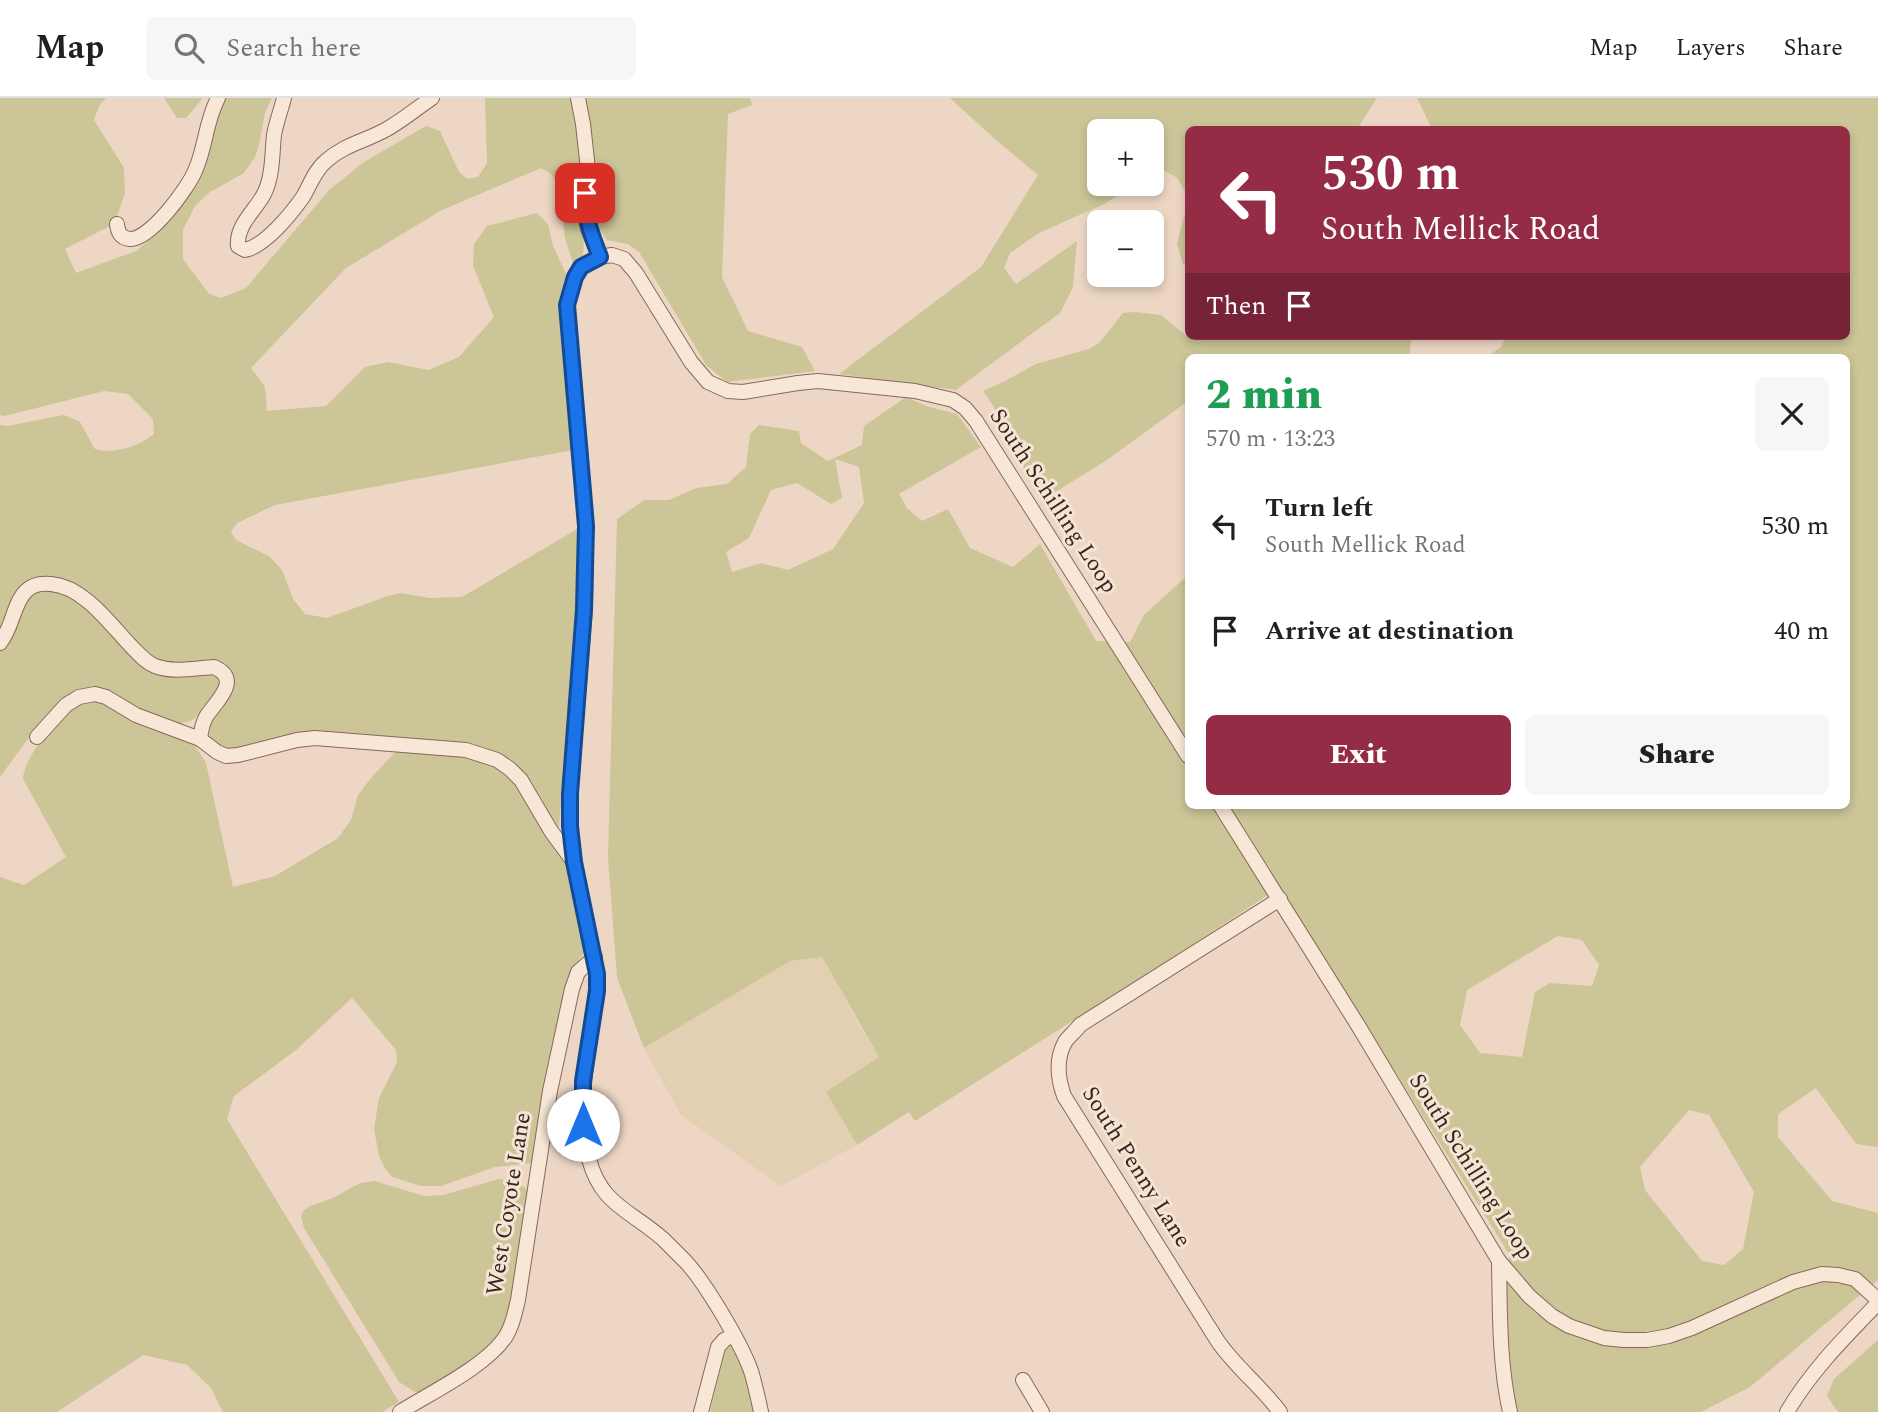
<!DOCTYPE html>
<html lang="en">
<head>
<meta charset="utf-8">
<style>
	body { margin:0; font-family:Spectral,serif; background:#f6f6f6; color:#202124; height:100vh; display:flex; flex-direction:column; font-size:26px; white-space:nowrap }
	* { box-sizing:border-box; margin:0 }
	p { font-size:23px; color:#757577 }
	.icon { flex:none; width:38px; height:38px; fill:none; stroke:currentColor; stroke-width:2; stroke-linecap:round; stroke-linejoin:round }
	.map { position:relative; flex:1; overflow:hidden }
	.sheet { position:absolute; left:1185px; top:256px; width:665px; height:455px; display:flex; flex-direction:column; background:#fff; border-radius:10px; box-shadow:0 4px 10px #0003 }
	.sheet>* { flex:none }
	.hud { position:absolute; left:1185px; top:28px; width:665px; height:214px; border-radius:10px; box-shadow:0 4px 10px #0003; background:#952c45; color:#fff; overflow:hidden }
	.buttons { position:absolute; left:1087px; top:21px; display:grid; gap:14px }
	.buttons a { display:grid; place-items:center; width:77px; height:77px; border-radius:10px; background:#fff; box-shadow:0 4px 10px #0003; font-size:35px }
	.pin { position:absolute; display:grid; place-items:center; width:60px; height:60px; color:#fff; margin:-30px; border-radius:14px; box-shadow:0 4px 10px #0006 }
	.me { position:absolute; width:77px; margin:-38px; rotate:0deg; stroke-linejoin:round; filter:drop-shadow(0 0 5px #0008) }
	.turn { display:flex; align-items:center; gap:24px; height:147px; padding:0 21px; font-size:32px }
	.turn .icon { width:91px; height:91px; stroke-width:2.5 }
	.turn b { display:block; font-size:49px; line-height:60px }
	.then { display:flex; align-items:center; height:66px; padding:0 21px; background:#0003; gap:14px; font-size:26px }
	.round { display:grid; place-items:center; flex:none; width:74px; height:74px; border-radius:10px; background:#f6f6f6 }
	.head { display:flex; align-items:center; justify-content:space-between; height:119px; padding:0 21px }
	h1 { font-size:42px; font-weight:800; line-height:52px; color:#1e9e55 }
	.primary-button { display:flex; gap:14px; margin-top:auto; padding:14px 21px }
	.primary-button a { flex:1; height:80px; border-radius:10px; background:#952c45; color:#fff; font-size:28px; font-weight:800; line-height:80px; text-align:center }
	.primary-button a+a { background:#f6f6f6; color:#202124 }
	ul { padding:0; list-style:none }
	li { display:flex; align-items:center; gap:21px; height:105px; padding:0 21px }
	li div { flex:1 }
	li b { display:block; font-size:26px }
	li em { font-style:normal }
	header { display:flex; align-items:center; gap:42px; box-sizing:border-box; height:98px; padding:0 35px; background:#fff; border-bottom:2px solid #e0e0e0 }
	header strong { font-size:33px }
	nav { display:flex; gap:38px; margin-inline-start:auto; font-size:24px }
	.search { width:490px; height:63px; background:#f6f6f6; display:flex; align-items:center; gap:18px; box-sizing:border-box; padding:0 24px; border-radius:10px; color:#757577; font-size:26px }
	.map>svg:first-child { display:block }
	.farmland { fill:#e3cfb1 }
	.green { fill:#cbc598; fill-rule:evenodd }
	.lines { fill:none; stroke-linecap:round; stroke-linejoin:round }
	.minor-casing { stroke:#87685b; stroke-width:16 }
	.minor { stroke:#f8e7d7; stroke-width:14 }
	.route-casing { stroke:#114b97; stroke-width:18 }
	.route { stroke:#1a73e8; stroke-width:12 }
	.labels { text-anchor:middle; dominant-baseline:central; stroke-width:6; stroke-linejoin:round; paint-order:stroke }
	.street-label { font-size:23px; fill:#38251e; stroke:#f5e3d3 }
</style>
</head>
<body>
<header>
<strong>Map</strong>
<div class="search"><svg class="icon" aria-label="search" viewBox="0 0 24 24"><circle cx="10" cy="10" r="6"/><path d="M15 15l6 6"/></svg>Search here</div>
<nav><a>Map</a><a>Layers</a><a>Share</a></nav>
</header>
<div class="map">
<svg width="1878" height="1314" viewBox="0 0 1878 1314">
	<rect width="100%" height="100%" fill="#edd7c4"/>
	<path class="farmland" d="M 822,859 L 861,930 L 879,959 L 826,994 L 857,1047 L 781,1088 L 681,1017 L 644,950 L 790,863 Z"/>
	<g class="green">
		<path d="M 0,0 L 106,0 L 99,8 L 94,22 L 124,70 L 125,95 L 117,118 L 110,128 L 65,151 L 76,175 L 136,153 L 157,136 L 193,82 L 221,0 L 272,0 L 265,15 L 259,47 L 255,59 L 244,75 L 210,94 L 195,108 L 183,132 L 183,161 L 209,196 L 221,200 L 246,190 L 329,92 L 364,64 L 426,28 L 440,33 L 459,74 L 467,81 L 478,79 L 487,65 L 485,0 L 572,0 C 579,24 582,46 581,71 C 581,84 579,97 580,110 C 581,134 590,150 576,174 L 565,140 L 559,91 L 552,77 L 541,70 L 442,112 L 346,170 L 251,270 L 265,289 L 267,313 L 326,308 L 365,269 L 388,264 L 429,272 L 459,259 L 494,219 L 473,168 L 474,146 L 487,128 L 537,115 L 548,126 L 553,148 L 569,182 L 573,352 L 275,407 L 237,425 L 231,434 L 236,442 L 269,458 L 282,472 L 293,501 L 305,516 L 327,520 L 385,499 L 400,495 L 430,500 L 462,499 L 579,430 L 577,485 L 559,731 L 528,678 L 512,664 L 483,649 L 313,636 L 237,652 C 184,651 220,603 233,580 L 228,569 L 219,564 L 170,566 L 156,565 L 94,502 L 31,482 L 0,538 L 0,327 L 7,328 L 64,317 L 80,324 L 95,351 C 114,357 140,348 154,336 L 153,321 L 128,296 L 104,293 L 5,318 L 0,317 Z"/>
		<path d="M 164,0 L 203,0 L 186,20 L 177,20 Z"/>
		<path d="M 584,0 L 750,0 L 752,7 L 728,16 L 722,179 L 748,233 L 802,249 L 815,273 L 727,284 L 706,267 L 639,154 L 628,146 L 607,142 L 594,124 L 590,102 Z"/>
		<path d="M 950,0 L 1377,0 L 1357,31 L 1188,32 L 1188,98 L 1177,80 L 1162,71 L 1152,77 L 1152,33 L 1099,33 L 1099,86 L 1137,86 L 1104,106 L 1039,135 L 1010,155 L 1004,170 L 1016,186 L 1077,143 L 1073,189 L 1060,215 L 956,292 L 839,276 L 981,169 L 1038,77 L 997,43 Z"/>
		<path d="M 1417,0 L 1878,0 L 1878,1049 L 1856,1046 L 1816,990 L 1778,1016 L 1778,1039 L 1832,1103 L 1878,1115 L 1878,1182 L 1750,1289 L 1701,1314 L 1517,1314 C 1503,1264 1505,1208 1509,1156 L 1280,789 L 1178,856 L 915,1023 L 909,1014 L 857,1047 L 826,994 L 879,959 L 822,859 L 790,863 L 644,950 L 617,880 L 608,759 L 617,421 L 644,402 L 669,402 L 696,390 L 727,386 L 746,369 L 750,336 L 759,327 L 799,333 L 801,345 L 828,363 L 862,347 L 864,328 L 906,299 L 929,309 L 957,316 L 981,349 L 899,396 L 907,410 L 922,423 L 948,411 L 970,450 L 1013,469 L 1040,446 L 1096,543 L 1130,544 L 1144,517 L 1188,477 L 1188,707 L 1846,707 L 1846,259 L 1487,259 L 1501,249 L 1506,238 L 1846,238 L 1846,32 L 1432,31 ZM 835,361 L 859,369 L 864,405 L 833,451 L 788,472 L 761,465 L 732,474 L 726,454 L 749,440 L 771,392 L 797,385 L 831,406 L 842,400 ZM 1558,838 L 1582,842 L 1599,867 L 1592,888 L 1550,885 L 1535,894 L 1522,959 L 1480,955 L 1460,927 L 1467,892 ZM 1689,1012 L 1709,1017 L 1754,1094 L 1743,1151 L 1724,1167 L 1702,1163 L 1645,1092 L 1640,1069 Z"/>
		<path d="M 1188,103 L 1188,168 L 1183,166 L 1177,146 Z"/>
		<path d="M 1135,214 L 1161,217 L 1185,237 L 1199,241 L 1205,238 L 1412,238 L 1409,259 L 1188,259 L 1188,303 L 1104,364 L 1042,402 L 1001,329 L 994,309 L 983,293 L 1005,283 L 1036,266 L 1089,251 L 1099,245 L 1123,215 Z"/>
		<path d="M 54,490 L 70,495 L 139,562 L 212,573 L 221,582 L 222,592 L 193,622 L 176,627 L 85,592 L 32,635 L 0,679 L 0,552 L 25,501 L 36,492 Z"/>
		<path d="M 96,603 L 192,643 L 206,665 L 233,789 L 275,778 L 338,740 L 351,722 L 358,697 L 371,680 L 397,652 C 435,656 481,653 511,678 L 566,762 L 585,850 C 583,859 575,865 571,874 L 533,1065 L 495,1069 L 441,1088 L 421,1088 L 392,1079 L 386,1072 L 379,1058 L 374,1031 L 379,1000 L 397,964 L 396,952 L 352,900 L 296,952 L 234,998 L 227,1021 L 399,1304 L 382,1314 L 223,1314 L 211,1290 L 187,1267 L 143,1257 L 57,1314 L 0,1314 L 0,779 L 24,787 L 66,759 L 23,681 C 23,661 57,619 74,609 C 80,605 89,605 96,603 Z"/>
		<path d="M 499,1081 L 515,1082 L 529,1093 C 526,1114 523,1136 519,1158 C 514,1189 513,1226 489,1249 C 470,1268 443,1280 420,1294 L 415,1294 L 399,1284 L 304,1130 L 301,1118 L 304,1112 L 310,1108 L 335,1099 L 360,1085 L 375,1083 L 424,1098 L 443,1097 Z"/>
		<path d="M 1878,1242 L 1878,1314 L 1838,1314 L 1827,1298 L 1834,1281 Z"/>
		<path d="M 731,1247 L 745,1274 L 754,1314 L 710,1314 L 725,1253 Z"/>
	</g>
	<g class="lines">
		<defs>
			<g id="minor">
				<path d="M 284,0 C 281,12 276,25 274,37 C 272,56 273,78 264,96 C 255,113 236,127 238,148 L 245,152 C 265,148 291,116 303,99 C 310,87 315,72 326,63 C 345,46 366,43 387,31 C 403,22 417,10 432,0"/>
				<path d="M 578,0 L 583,26 L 588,71 L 585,115 L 588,131 L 600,159"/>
				<path d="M 117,126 C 118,134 120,140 130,141 C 150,142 188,90 195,73 C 206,49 205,25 218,0"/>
				<path d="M 0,545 C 13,529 13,506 26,493 C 33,486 42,485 51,486 C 84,489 109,525 130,547 C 138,555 145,564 155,568 C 172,575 196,570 214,569 C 243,582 215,604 206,619 C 202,626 201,633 200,641"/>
				<path d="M 37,639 L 66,607 L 79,599 L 95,596 L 106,599 L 136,617 L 200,641 L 217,654 L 226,658 L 238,657 L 297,642 L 315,640 L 466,652 L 497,662 L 510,671 L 521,682 L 551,733 L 573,763"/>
				<path d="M 1220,707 L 1359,929 L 1499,1163 L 1529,1198 L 1552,1218 L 1569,1228 L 1604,1240 L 1624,1242 L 1647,1242 L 1669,1238 L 1692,1230 L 1793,1184 L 1822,1176 L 1838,1177 L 1855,1181 L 1878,1202"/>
				<path d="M 1280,801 L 1080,927 C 1076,933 1069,938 1065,944 C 1055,962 1058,981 1064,998 L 1217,1242 C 1235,1269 1261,1288 1280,1314"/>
				<path d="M 1499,1163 C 1500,1214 1499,1265 1510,1314"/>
				<path d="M 1023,1282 L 1042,1314"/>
				<path d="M 400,1314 C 430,1295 487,1268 506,1238 C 513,1227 515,1214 518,1202 L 550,993 L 572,891 L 578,874 L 595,859"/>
				<path d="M 701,1314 L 718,1249 L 724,1242 L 733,1237"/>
				<path d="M 761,1314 C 758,1300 755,1286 751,1273 C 741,1245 705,1184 685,1163 C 678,1156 670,1148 663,1141 C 630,1112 601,1107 589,1061 C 572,996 595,939 597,876 L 574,764 L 570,728 L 570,696 L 585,511 L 586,428 L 567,207 L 575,179 L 581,169 L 600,159 L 612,157 L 624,161 L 636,175 L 691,264 L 708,284 L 728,293 L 743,294 L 798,285 L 818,283 L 915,293 L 953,302 L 965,310 L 976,323 L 1188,658"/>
				<path d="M 1787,1314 C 1811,1273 1845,1239 1878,1205"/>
			</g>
		</defs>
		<use href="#minor" class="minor-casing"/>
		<use href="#minor" class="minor"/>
	</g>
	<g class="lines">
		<defs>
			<path id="route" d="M 583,1027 L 583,983 L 597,893 L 597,876 L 574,764 L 570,728 L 570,696 L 584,511 L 586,428 L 567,207 L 575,179 L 581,169 L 600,159 C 591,136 585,121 585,95"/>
		</defs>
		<use href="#route" class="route-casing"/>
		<use href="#route" class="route"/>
	</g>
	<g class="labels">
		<g class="street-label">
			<text transform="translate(1053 403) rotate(57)">South Schilling Loop</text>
			<text transform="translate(1136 1069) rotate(58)">South Penny Lane</text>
			<text transform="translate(1471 1069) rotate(58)">South Schilling Loop</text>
			<text transform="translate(509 1106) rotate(-81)">West Coyote Lane</text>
		</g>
	</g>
</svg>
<div class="buttons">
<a>+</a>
<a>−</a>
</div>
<div class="pin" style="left:585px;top:95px;background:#d93025"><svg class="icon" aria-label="arrive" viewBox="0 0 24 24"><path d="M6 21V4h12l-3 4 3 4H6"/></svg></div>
<svg class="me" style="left:583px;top:1027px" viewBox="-20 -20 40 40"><circle r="19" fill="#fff"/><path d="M0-13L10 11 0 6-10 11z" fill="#1a73e8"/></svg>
<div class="hud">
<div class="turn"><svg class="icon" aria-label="left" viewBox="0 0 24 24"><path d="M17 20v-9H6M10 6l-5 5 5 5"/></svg><div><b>530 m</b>South Mellick Road</div></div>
<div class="then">Then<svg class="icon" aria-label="arrive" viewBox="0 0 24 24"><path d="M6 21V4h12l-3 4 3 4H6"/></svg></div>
</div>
<section class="sheet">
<div class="head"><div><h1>2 min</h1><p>570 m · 13:23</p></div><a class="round"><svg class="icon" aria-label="close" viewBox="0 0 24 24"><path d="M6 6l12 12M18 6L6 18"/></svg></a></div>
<ul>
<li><svg class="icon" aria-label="left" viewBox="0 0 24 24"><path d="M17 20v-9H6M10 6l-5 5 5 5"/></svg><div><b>Turn left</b><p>South Mellick Road</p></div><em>530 m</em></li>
<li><svg class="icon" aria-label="arrive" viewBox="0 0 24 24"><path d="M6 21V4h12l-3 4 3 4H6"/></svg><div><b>Arrive at destination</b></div><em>40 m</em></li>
</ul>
<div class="primary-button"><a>Exit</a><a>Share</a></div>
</section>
</div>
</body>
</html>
